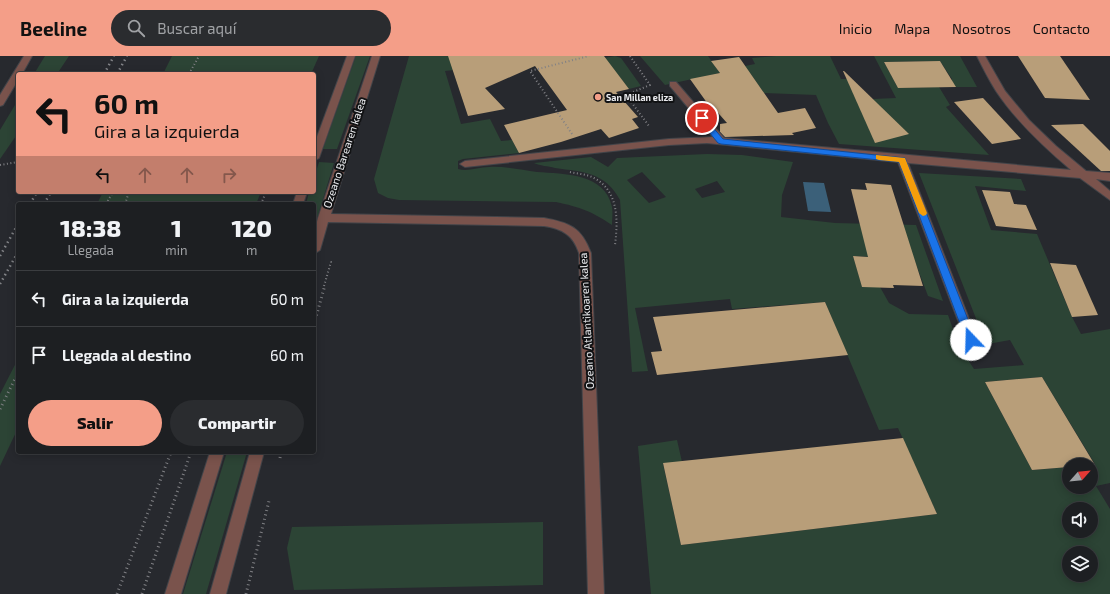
<!DOCTYPE html>
<html lang="es">
<head>
<meta charset="utf-8">
<style>
	body { margin:0; font-family:"Exo 2",sans-serif; background:#2a2c2f; color:#f1f3f6; height:100vh; display:flex; flex-direction:column; font-size:15px; white-space:nowrap }
	* { box-sizing:border-box; margin:0 }
	p { font-size:13px; color:#a0a2a5 }
	.icon { flex:none; width:22px; height:22px; fill:none; stroke:currentColor; stroke-width:2; stroke-linecap:round; stroke-linejoin:round }
	.map { position:relative; flex:1; overflow:hidden }
	.drawer { position:absolute; left:16px; top:146px; width:300px; height:252px; display:flex; flex-direction:column; background:#1d1f22; border-radius:4px; box-shadow:0 2px 10px #0003,0 0 0 1px #3b3d40 }
	.drawer>* { flex:none }
	.top-card { position:absolute; left:16px; top:16px; width:300px; height:122px; border-radius:4px; box-shadow:0 2px 10px #0003,0 0 0 1px #3b3d40; background:#f49e88; color:#111; overflow:hidden }
	.needle { width:26px; rotate:63deg }
	.buttons { position:absolute; left:1062px; top:402px; display:grid; gap:8px }
	.buttons a { display:grid; place-items:center; width:36px; height:36px; border-radius:50%; background:#1d1f22; box-shadow:0 2px 10px #0003,0 0 0 1px #3b3d40; font-size:20px }
	.pin { position:absolute; display:grid; place-items:center; width:34px; height:34px; color:#fff; margin:-17px; border:2px solid #fff; border-radius:50%; box-shadow:0 1px 4px #0007 }
	.me { position:absolute; width:44px; margin:-22px; rotate:339deg; stroke-linejoin:round; filter:drop-shadow(0 0 3px #0008) }
	.turn { display:flex; align-items:center; gap:14px; height:84px; padding:0 12px; font-size:18px }
	.turn .icon { width:52px; height:52px; stroke-width:2.5 }
	.turn b { display:block; font-size:28px; line-height:34px }
	.lanes { display:flex; align-items:center; height:38px; padding:0 12px; background:#0003; justify-content:center; gap:20px; direction:ltr }
	.lanes .off { opacity:.35 }
	.eta { display:flex; justify-content:space-evenly; align-items:center; height:68px; text-align:center }
	.eta b { font-size:24px; font-weight:800; line-height:28px }
	.button { display:flex; gap:8px; margin-top:auto; padding:8px 12px }
	.button a { flex:1; height:46px; border-radius:24px; background:#f49e88; color:#111; font-size:16px; font-weight:800; line-height:46px; text-align:center }
	.button a+a { background:#2a2c2f; color:#f1f3f6 }
	ul { padding:0; list-style:none }
	li { display:flex; align-items:center; gap:12px; height:56px; padding:0 12px; border-top:1px solid #3b3d40 }
	li div { flex:1 }
	li b { display:block; font-size:15px }
	li em { font-style:normal }
	header { display:flex; align-items:center; gap:24px; box-sizing:border-box; height:56px; padding:0 20px; background:#f49e88; color:#111 }
	header strong { font-size:19px }
	nav { display:flex; gap:22px; margin-inline-start:auto; font-size:14px }
	.search { width:280px; height:36px; background:#2a2c2f; display:flex; align-items:center; gap:10px; box-sizing:border-box; padding:0 14px; border-radius:22px; color:#a0a2a5; font-size:15px }
	.map>svg:first-child { display:block }
	.green { fill:#2c4435; fill-rule:evenodd }
	.water { fill:#3b6079 }
	.building { fill:#b89e79 }
	.lines { fill:none; stroke-linecap:round; stroke-linejoin:round }
	.minor-casing { stroke:#424449; stroke-width:2 }
	.path-far1 { stroke:#808185; stroke-width:2; stroke-dasharray:1 2.5; stroke-linecap:butt }
	.path { stroke:#808185; stroke-width:3; stroke-dasharray:1 3.5; stroke-linecap:butt }
	.minor { fill:#7a534c; fill-rule:evenodd }
	.rail { stroke:#828387; stroke-width:2.5; stroke-dasharray:1.5 3.5; stroke-linecap:butt }
	.route { fill:#1a73e8; stroke:#114b97 }
	.slow { fill:#f59e0b }
	.poi-dot { fill:#f49e88; stroke:#111214; stroke-width:1.5 }
	.labels { text-anchor:middle; dominant-baseline:central; stroke-width:4; stroke-linejoin:round; paint-order:stroke }
	.far-poi-label { font-size:9px; font-weight:bold; fill:#eaebee; stroke:#111214; text-anchor:start }
	.street-label { font-size:11px; fill:#eaebee; stroke:#111214 }
</style>
</head>
<body>
<header>
<strong>Beeline</strong>
<div class="search"><svg class="icon" aria-label="search" viewBox="0 0 24 24"><circle cx="10" cy="10" r="6"/><path d="M15 15l6 6"/></svg>Buscar aquí</div>
<nav><a>Inicio</a><a>Mapa</a><a>Nosotros</a><a>Contacto</a></nav>
</header>
<div class="map">
<svg width="1110" height="538" viewBox="0 0 1110 538">
	<rect width="100%" height="100%" fill="#27292e"/>
	<g class="green">
		<path d="M 45,0 L 69,0 L 57,18 L 34,18 Z"/>
		<path d="M 172,0 L 319,0 L 311,18 L 163,18 Z"/>
		<path d="M 356,0 L 370,0 L 337,93 L 323,93 Z"/>
		<path d="M 409,0 L 472,0 L 463,13 L 445,15 L 461,68 L 490,63 L 501,85 L 512,84 L 519,97 L 463,103 L 458,105 L 458,113 C 468,116 478,111 489,111 C 504,110 522,114 537,116 C 564,118 605,117 612,151 C 613,157 612,164 612,169 C 593,156 580,151 556,146 L 399,144 L 388,142 L 378,137 L 374,123 Z"/>
		<path d="M 615,0 L 621,2 L 641,30 L 629,33 L 618,19 L 600,23 L 588,5 Z"/>
		<path d="M 640,0 L 708,0 L 720,17 L 665,29 Z"/>
		<path d="M 776,0 L 830,0 L 841,23 L 847,23 L 852,34 L 874,45 L 873,43 L 896,42 L 874,0 L 960,0 L 977,31 L 950,31 L 952,23 L 940,5 L 884,6 L 898,32 L 939,31 L 950,49 L 946,51 L 989,99 L 839,88 L 828,67 L 816,39 L 764,37 L 745,10 L 755,8 L 752,2 Z"/>
		<path d="M 18,44 L 18,77 L 0,103 L 0,74 Z"/>
		<path d="M 707,98 L 742,99 L 793,106 L 782,139 L 781,161 L 835,167 L 916,169 L 943,245 L 928,240 L 914,203 L 853,200 L 862,230 L 880,231 L 889,247 L 909,258 L 948,259 L 959,290 L 974,313 L 1024,309 L 1010,284 L 988,288 L 977,265 L 919,117 L 1021,123 L 1026,135 L 975,130 L 991,174 L 1037,178 L 1072,261 L 1081,278 L 1110,273 L 1110,427 L 1096,430 L 1110,453 L 1110,538 L 651,538 L 638,390 L 677,384 L 682,406 L 663,408 L 681,489 L 937,458 L 898,372 L 879,374 L 825,246 L 732,253 L 730,243 L 635,252 L 648,315 L 632,316 L 620,144 C 605,116 584,116 555,112 C 548,110 540,110 534,107 L 591,101 L 608,111 L 617,102 ZM 642,116 L 666,141 L 649,147 L 627,124 ZM 717,125 L 725,136 L 702,142 L 695,133 ZM 1042,321 L 1095,408 L 1091,409 L 1091,431 L 1069,431 L 1069,411 L 1032,414 L 985,326 ZM 1069,453 L 1091,453 L 1091,475 L 1069,475 ZM 1069,497 L 1091,497 L 1091,519 L 1069,519 Z"/>
		<path d="M 319,106 L 334,107 L 314,172 L 314,148 L 306,148 L 309,136 L 314,136 L 314,122 Z"/>
		<path d="M 103,136 L 261,136 L 256,148 L 97,148 Z"/>
		<path d="M 18,303 L 18,372 L 0,410 L 0,338 Z"/>
		<path d="M 227,396 L 247,396 L 206,538 L 183,538 Z"/>
		<path d="M 543,466 L 543,529 L 294,534 L 287,492 L 292,471 Z"/>
	</g>
	<path class="water" d="M 803,126 L 824,127 L 831,156 L 808,155 Z"/>
	<g class="building">
		<path d="M 448,0 L 604,0 L 629,33 L 616,36 L 638,61 L 632,63 L 639,72 L 609,82 L 601,73 L 561,86 L 519,97 L 504,69 L 567,54 L 535,10 L 485,32 L 505,53 L 468,60 Z"/>
		<path d="M 1018,0 L 1060,0 L 1090,44 L 1045,42 Z"/>
		<path d="M 739,1 L 778,57 L 805,52 L 816,72 L 792,77 L 794,79 L 725,81 L 720,76 L 720,68 L 727,67 L 712,50 L 710,51 L 690,23 L 720,17 L 711,5 Z"/>
		<path d="M 940,5 L 956,31 L 898,32 L 884,6 Z"/>
		<path d="M 843,15 L 844,15 L 909,78 L 875,87 Z"/>
		<path d="M 983,42 L 1021,83 L 992,88 L 954,46 Z"/>
		<path d="M 1083,68 L 1110,95 L 1110,115 L 1101,115 L 1051,69 Z"/>
		<path d="M 865,127 L 891,129 L 923,230 L 893,229 L 894,232 L 862,231 L 853,200 L 868,201 L 851,133 L 867,134 Z"/>
		<path d="M 982,134 L 1010,136 L 1014,148 L 1026,149 L 1037,174 L 996,170 Z"/>
		<path d="M 1050,207 L 1076,209 L 1098,259 L 1072,261 Z"/>
		<path d="M 825,246 L 848,299 L 657,319 L 651,296 L 662,295 L 653,261 Z"/>
		<path d="M 1042,321 L 1095,409 L 1069,409 L 1069,411 L 1032,414 L 985,326 Z"/>
		<path d="M 903,382 L 937,458 L 681,489 L 663,407 Z"/>
	</g>
	<g class="lines">
		<defs>
			<g id="minor">
				<path d="M 24,0 L 32,0 L 22,18 L 18,18 L 18,24 L 3,49 L 0,50 L 0,39 Z"/>
				<path d="M 347,0 L 355,0 L 319,102 L 314,105 L 314,89 Z"/>
				<path d="M 372,0 L 380,0 L 331,158 L 544,162 C 570,167 581,171 591,197 L 604,538 L 588,538 L 579,197 C 573,179 563,173 544,170 L 328,166 L 320,194 L 314,198 L 314,177 L 318,162 Z"/>
				<path d="M 977,0 L 985,0 L 1005,35 L 1029,64 L 1056,90 L 1086,115 L 1110,117 L 1110,125 L 1096,123 L 1110,135 L 1110,144 L 1080,122 L 908,107 L 977,283 L 975,287 L 971,288 L 967,287 L 965,283 L 898,106 L 707,87 L 669,89 L 465,111 L 460,108 L 465,105 L 669,83 L 713,81 L 670,30 L 670,26 L 676,26 L 724,82 L 1071,114 C 1044,91 1016,65 996,35 C 989,24 983,12 977,0 Z"/>
				<path d="M 297,136 L 307,136 L 303,148 L 293,148 Z"/>
				<path d="M 210,396 L 224,396 L 181,538 L 165,538 Z"/>
				<path d="M 250,396 L 264,396 L 226,538 L 210,538 Z"/>
			</g>
		</defs>
		<use href="#minor" class="minor-casing"/>
		<g class="path-far1">
			<path d="M 630,0 L 650,29 L 626,39 L 649,70"/>
			<path d="M 189,18 L 199,0"/>
			<path d="M 572,78 L 530,15 L 589,0"/>
			<path d="M 0,109 L 18,106"/>
			<path d="M 570,116 C 578,118 587,118 594,122 C 619,135 618,165 615,189"/>
			<path d="M 106,148 L 113,136"/>
			<path d="M 125,148 L 129,136"/>
			<path d="M 261,148 L 266,136"/>
			<path d="M 324,230 L 331,206 L 329,204"/>
		</g>
		<g class="path">
			<path d="M 314,268 L 325,229"/>
			<path d="M 0,353 L 18,317"/>
			<path d="M 280,402 L 281,396"/>
			<path d="M 117,538 L 171,396"/>
			<path d="M 142,538 L 191,396"/>
			<path d="M 246,538 L 269,445"/>
		</g>
		<use href="#minor" class="minor"/>
		<g class="rail">
			<path d="M 104,18 L 114,0"/>
			<path d="M 117,18 L 127,0"/>
			<path d="M 30,148 L 37,136"/>
			<path d="M 44,148 L 51,136"/>
			<path d="M 0,200 L 18,168"/>
			<path d="M 0,228 L 18,196"/>
		</g>
	</g>
	<path class="route" d="M 699,61 L 704,61 L 723,83 L 905,102 L 976,284 L 974,286 L 971,287 L 966,284 L 899,106 L 721,88 L 718,87 L 699,64 Z"/>
	<path class="slow" d="M 876,99 L 905,102 L 927,157 L 926,159 L 923,160 L 919,157 L 899,106 L 879,104 L 876,103 Z"/>
	<circle class="poi-dot" cx="598" cy="41" r="4"/>
	<g class="labels">
		<g class="far-poi-label">
			<text x="606" y="41">San Millan eliza</text>
		</g>
		<g class="street-label">
			<text transform="translate(344 97) rotate(-72)">Ozeano Barearen kalea</text>
			<text transform="translate(586 265) rotate(-93)">Ozeano Atlantikoaren kalea</text>
		</g>
	</g>
</svg>
<div class="buttons">
<a><svg class="needle" viewBox="-14 -14 28 28"><path d="M0-13l5 13h-10z" fill="#e53935"/><path d="M0 13l5-13h-10z" fill="#a0a2a5"/></svg></a>
<a><svg class="icon" aria-label="sound" viewBox="0 0 24 24"><path d="M4 9h4l5-4v14l-5-4H4zM17 9q2 3 0 6"/></svg></a>
<a><svg class="icon" aria-label="layers" viewBox="0 0 24 24"><path d="M12 4l9 5-9 5-9-5zM3 14l9 5 9-5"/></svg></a>
</div>
<div class="pin" style="left:702px;top:62px;background:#d93025"><svg class="icon" aria-label="arrive" viewBox="0 0 24 24"><path d="M6 21V4h12l-3 4 3 4H6"/></svg></div>
<svg class="me" style="left:971px;top:284px" viewBox="-20 -20 40 40"><circle r="19" fill="#fff"/><path d="M0-13L10 11 0 6-10 11z" fill="#1a73e8"/></svg>
<div class="top-card">
<div class="turn"><svg class="icon" aria-label="left" viewBox="0 0 24 24"><path d="M17 20v-9H6M10 6l-5 5 5 5"/></svg><div><b>60 m</b>Gira a la izquierda</div></div>
<div class="lanes"><svg class="icon" aria-label="left" viewBox="0 0 24 24"><path d="M17 20v-9H6M10 6l-5 5 5 5"/></svg><svg class="icon off" aria-label="ahead" viewBox="0 0 24 24"><path d="M12 20V5M6 11l6-6 6 6"/></svg><svg class="icon off" aria-label="ahead" viewBox="0 0 24 24"><path d="M12 20V5M6 11l6-6 6 6"/></svg><svg class="icon off" aria-label="right" viewBox="0 0 24 24"><path d="M7 20v-9h11M14 6l5 5-5 5"/></svg></div>
</div>
<section class="drawer">
<div class="eta">
<div><b>18:38</b><p>Llegada</p></div>
<div><b>1</b><p>min</p></div>
<div><b>120</b><p>m</p></div>
</div>
<ul>
<li><svg class="icon" aria-label="left" viewBox="0 0 24 24"><path d="M17 20v-9H6M10 6l-5 5 5 5"/></svg><div><b>Gira a la izquierda</b></div><em>60 m</em></li>
<li><svg class="icon" aria-label="arrive" viewBox="0 0 24 24"><path d="M6 21V4h12l-3 4 3 4H6"/></svg><div><b>Llegada al destino</b></div><em>60 m</em></li>
</ul>
<div class="button"><a>Salir</a><a>Compartir</a></div>
</section>
</div>
</body>
</html>
